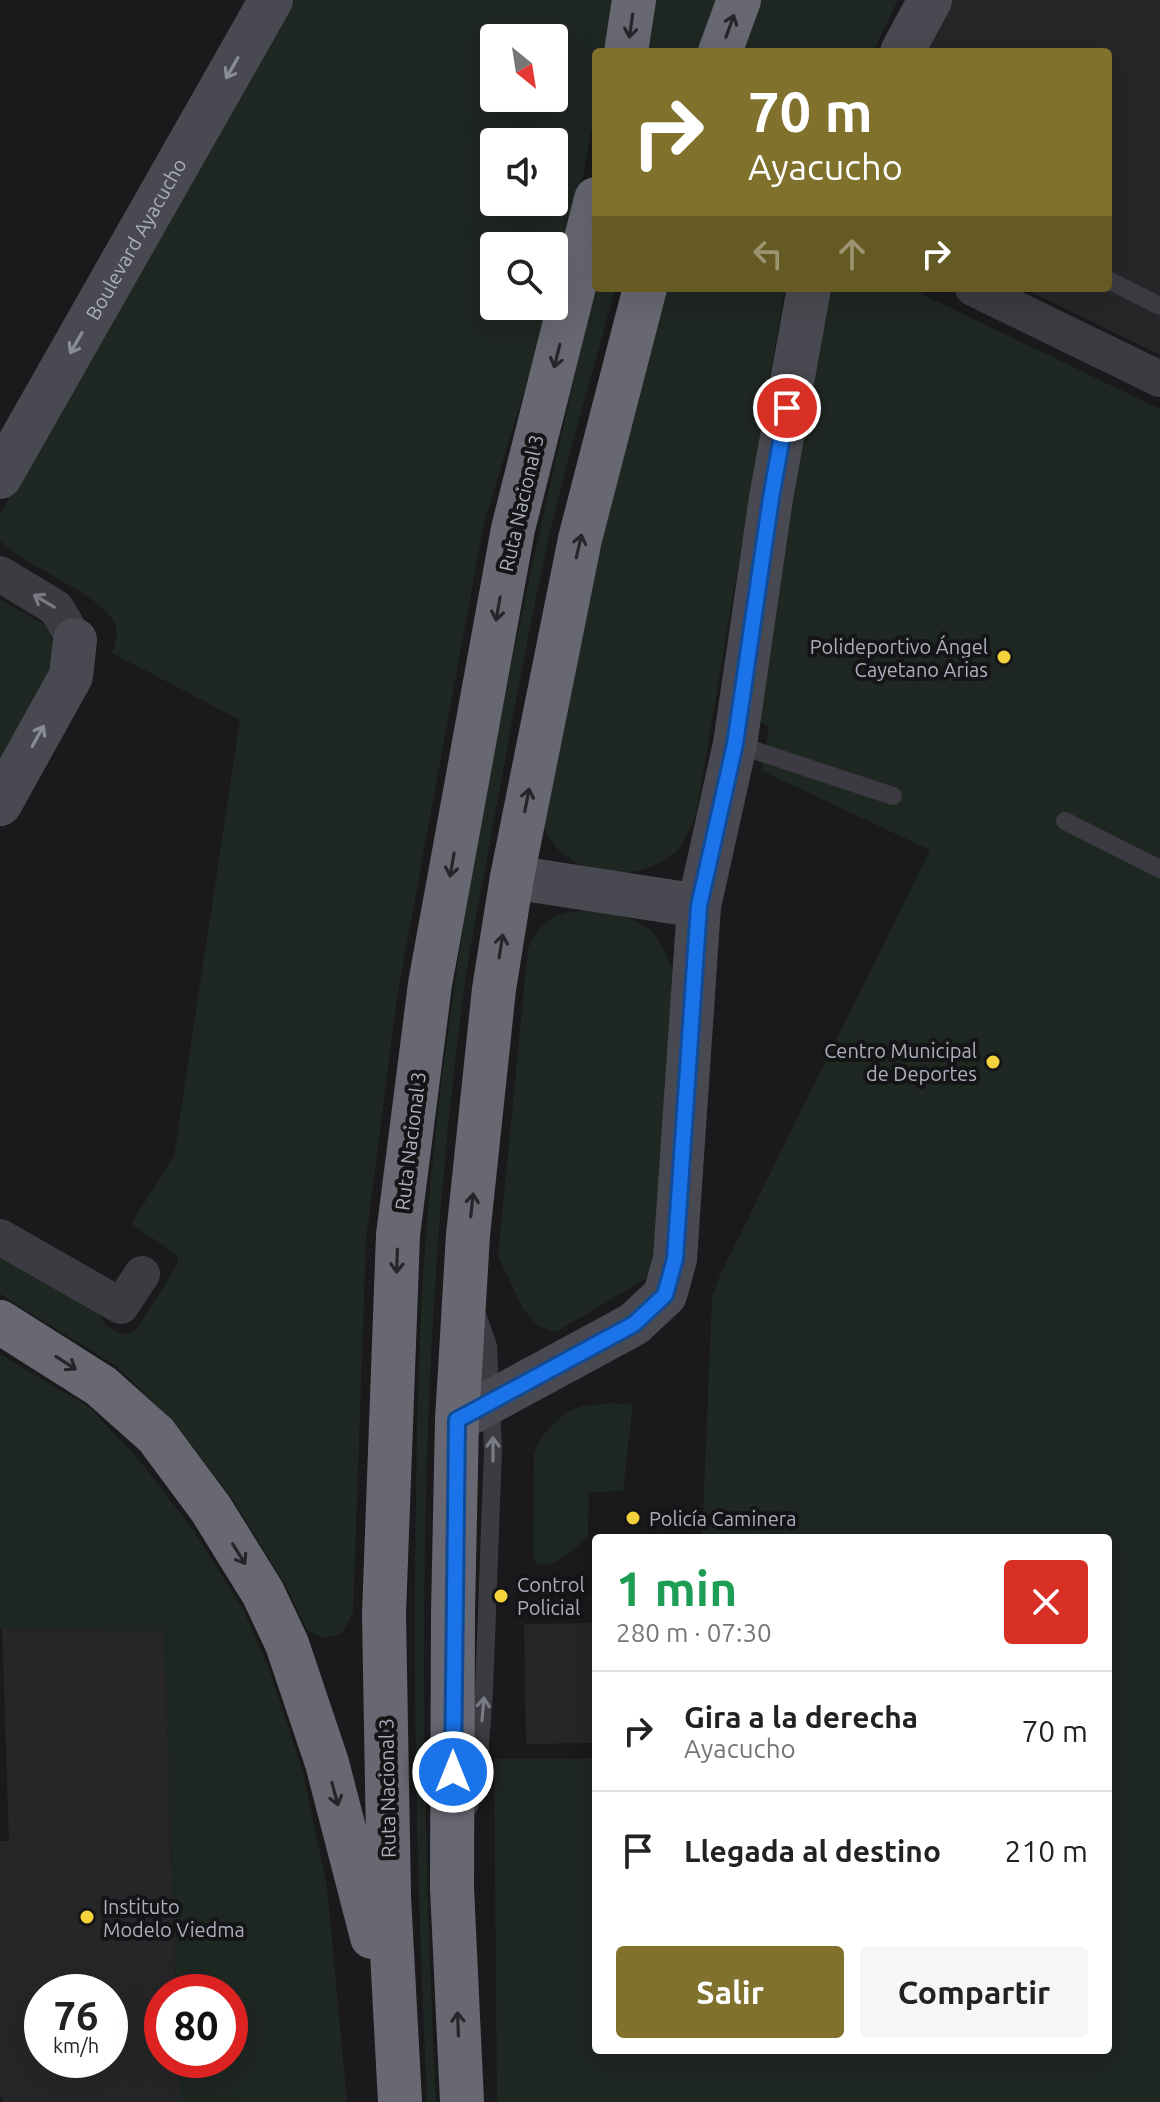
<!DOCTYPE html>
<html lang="es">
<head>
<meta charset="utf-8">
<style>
	body { margin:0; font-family:Ubuntu,sans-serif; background:#f6f6f6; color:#222; height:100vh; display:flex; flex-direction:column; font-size:30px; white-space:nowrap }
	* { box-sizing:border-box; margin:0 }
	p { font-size:26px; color:#767676 }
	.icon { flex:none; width:44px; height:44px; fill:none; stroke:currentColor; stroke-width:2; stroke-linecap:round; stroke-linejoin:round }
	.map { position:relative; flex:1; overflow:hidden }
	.panel { position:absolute; left:592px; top:1534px; width:520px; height:520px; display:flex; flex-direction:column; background:#fff; border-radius:8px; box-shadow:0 8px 32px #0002 }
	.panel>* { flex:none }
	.hud { position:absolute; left:592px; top:48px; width:520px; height:244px; border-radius:8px; box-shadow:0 8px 32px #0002; background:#80712d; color:#fff; overflow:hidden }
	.needle { width:52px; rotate:150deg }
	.controls { position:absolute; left:480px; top:24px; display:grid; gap:16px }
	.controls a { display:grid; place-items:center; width:88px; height:88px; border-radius:8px; background:#fff; box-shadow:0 8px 32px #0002; font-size:40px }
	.speed { position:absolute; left:24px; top:1974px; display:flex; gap:16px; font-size:40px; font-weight:700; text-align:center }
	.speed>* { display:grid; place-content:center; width:104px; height:104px; border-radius:50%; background:#fff; box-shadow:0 8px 32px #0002; line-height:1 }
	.speed small { font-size:20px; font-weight:400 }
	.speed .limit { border:12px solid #d22; background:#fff; color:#111 }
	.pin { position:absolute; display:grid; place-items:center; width:68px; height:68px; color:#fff; margin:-34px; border:4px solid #fff; border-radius:50%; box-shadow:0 2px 8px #0007 }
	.me { position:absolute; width:88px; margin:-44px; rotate:0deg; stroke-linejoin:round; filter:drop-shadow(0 0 6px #0008) }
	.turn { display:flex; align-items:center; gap:28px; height:168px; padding:0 24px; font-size:36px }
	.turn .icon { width:104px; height:104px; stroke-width:2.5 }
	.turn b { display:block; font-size:56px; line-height:68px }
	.lanes { display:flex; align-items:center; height:76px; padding:0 24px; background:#0003; justify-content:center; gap:40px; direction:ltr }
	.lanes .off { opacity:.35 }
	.round { display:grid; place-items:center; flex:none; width:84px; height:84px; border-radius:8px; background:#f6f6f6 }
	.head { display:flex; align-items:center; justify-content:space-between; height:136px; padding:0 24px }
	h1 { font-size:48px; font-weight:700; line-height:60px; color:#1e9e55 }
	.primary-button { display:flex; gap:16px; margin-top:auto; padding:16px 24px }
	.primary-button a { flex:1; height:92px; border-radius:8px; background:#80712d; color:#fff; font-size:32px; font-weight:700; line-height:92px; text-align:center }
	.primary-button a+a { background:#f6f6f6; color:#222 }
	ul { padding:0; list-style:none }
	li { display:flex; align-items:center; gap:24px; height:120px; padding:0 24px; border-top:2px solid #e0e0e0 }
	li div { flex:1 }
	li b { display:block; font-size:30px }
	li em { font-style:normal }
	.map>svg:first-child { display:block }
	.built { fill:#262629; fill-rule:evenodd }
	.green { fill:#1f2722; fill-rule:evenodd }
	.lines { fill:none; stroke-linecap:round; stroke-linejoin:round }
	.lane { stroke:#3b3b41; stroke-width:18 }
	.street { stroke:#3b3b41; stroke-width:36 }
	.secondary { stroke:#494951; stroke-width:44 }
	.highway { stroke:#676872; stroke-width:44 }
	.oneway { stroke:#252629 }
	.oneway2 { stroke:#898b97 }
	.oneway3 { stroke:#797b85 }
	.route-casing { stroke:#114b97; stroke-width:20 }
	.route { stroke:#1a73e8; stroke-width:14 }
	.poi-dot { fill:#f3d23b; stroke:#151517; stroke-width:3 }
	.labels { text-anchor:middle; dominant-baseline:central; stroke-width:8; stroke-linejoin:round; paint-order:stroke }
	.street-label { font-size:20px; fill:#acafbc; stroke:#151517 }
	.poi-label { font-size:20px; fill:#acafbc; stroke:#151517; text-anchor:start }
</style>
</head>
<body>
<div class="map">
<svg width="1160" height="2102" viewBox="0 0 1160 2102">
	<rect width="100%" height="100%" fill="#1a1a1c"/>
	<g class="built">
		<path d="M 946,0 L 1160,0 L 1160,355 L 1023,288 L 1108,288 L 1108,52 L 924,52 Z"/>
		<path d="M 596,1623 L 596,1743 L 526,1744 L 524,1624 Z"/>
		<path d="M 2,1628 L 164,1631 L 176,1992 L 162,1992 L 162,2060 L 179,2060 L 180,2102 L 3,2102 L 0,2092 L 0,1841 L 9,1841 ZM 42,1992 L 110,1992 L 110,2060 L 42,2060 Z"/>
	</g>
	<g class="green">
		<path d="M 286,0 L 614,0 L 606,52 L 596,52 L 596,107 L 580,191 L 554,293 L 554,246 L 494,246 L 494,306 L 550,306 L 484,523 L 397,997 L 366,1240 L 353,1613 L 341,1634 L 322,1638 L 307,1630 L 287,1588 L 234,1501 L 176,1425 L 118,1367 L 0,1294 L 0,1256 L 93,1308 L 107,1326 L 122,1334 L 129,1334 L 136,1330 L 177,1265 L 178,1258 L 175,1253 L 131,1224 L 174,1156 L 240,720 L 112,653 C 116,642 119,634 114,622 C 102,595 25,566 0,541 L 0,514 ZM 494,38 L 554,38 L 554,98 L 494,98 ZM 494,142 L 554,142 L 554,202 L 494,202 Z"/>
		<path d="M 650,0 L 718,0 L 699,52 L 642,52 Z"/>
		<path d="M 760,0 L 898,0 L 873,52 L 742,52 Z"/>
		<path d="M 596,285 L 596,288 L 615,288 C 594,368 570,448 551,528 C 528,630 510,733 491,836 C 482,887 471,938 464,990 C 415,1358 418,1732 436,2102 L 427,2102 C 418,1902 412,1703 416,1503 C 417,1414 419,1325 426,1236 C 451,915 523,598 596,285 Z"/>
		<path d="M 666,288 L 785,288 L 696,815 C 690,827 684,846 674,853 C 641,880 590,881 559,850 C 552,844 547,832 542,824 L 603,534 Z"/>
		<path d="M 824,288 L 909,288 L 1160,409 L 1160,2102 L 497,2102 L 494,1759 L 596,1758 L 596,2050 L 1108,2050 L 1108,1538 L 702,1538 L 712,1297 L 720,1275 L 930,850 L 762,771 L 769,727 L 761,722 L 756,713 Z"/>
		<path d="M 0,599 L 45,625 L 56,648 L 54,667 L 0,764 Z"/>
		<path d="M 598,909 C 648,923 654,924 674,972 L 660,1257 L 647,1278 L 556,1332 L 538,1326 L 523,1309 L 498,1256 L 528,948 C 545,912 562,913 598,909 Z"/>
		<path d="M 0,1354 L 90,1408 L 139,1460 L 192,1528 L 243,1609 L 269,1669 L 303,1773 L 327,1886 L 347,2102 L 180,2102 L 179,2060 L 230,2060 L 230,1992 L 176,1992 L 164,1631 L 0,1628 Z"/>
		<path d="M 613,1403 L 633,1405 L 623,1491 L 589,1492 L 588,1538 C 574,1548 553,1571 536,1562 L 533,1555 L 534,1453 C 541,1434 559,1414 580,1407 C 590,1404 603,1405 613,1403 Z"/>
	</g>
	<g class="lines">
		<g class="lane">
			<path d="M 1108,280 L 1160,306"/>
			<path d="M 735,744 L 893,796"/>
			<path d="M 1065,821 L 1160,869"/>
			<path d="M 469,1807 L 478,1772 L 484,1691 L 493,1450 L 488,1346 L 476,1312"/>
		</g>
		<g class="street">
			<path d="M 973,288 L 1160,379"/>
			<path d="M 0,574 L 56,608 L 75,640"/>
			<path d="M 0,1237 L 121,1306 L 142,1274"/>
		</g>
		<g class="secondary">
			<path d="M 902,52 L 930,0"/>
			<path id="s1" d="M 0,477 L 271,0"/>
			<path d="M 0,804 L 71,676 L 75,640"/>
			<path d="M 512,877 L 699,906"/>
			<path d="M 457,1420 L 634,1324 L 665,1295 L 675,1259 L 699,906 L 735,744 L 771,498 L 809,288"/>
		</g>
		<g class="highway">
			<path d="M 626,52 L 634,0"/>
			<path d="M 720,52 L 739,0"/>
			<path d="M 0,1322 L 101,1386 L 156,1435 L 211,1509 L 263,1593 L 287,1644 L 327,1763 L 372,1937"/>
			<path d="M 400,2102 L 389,1896 L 384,1614 L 398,1235 L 430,984 L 513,529 L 596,199"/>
			<path d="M 462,2102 L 452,1888 L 453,1613 L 457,1420 L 468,1235 L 494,989 L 512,877 L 580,539 L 645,288"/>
		</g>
	</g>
	<defs><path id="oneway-shaft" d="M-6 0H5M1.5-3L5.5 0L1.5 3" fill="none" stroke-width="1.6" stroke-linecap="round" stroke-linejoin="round" transform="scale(2)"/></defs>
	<g class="oneway">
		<use href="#oneway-shaft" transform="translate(631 26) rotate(98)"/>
		<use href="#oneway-shaft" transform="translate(730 26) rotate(-70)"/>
		<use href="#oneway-shaft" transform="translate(557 356) rotate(104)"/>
		<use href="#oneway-shaft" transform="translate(579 546) rotate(-77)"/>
		<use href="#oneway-shaft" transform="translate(498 609) rotate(100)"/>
		<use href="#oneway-shaft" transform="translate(527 800) rotate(-79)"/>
		<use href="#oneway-shaft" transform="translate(452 865) rotate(100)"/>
		<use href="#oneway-shaft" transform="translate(501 946) rotate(-81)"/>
		<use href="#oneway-shaft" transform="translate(472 1205) rotate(-84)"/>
		<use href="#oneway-shaft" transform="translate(397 1261) rotate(92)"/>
		<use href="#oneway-shaft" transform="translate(66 1363) rotate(33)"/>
		<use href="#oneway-shaft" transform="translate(239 1554) rotate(58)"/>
		<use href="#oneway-shaft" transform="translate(335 1794) rotate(75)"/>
		<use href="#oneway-shaft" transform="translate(458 2024) rotate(-92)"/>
	</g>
	<g class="oneway2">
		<use href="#oneway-shaft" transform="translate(232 68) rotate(120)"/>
		<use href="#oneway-shaft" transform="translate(76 343) rotate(120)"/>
		<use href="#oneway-shaft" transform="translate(38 736) rotate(-61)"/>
	</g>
	<g class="oneway3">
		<use href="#oneway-shaft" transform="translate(44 601) rotate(-149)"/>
		<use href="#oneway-shaft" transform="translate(493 1449) rotate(-90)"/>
		<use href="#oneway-shaft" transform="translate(483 1709) rotate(-85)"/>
	</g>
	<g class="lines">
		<defs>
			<path id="route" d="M 453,1772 L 457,1420 L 634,1324 L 665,1295 L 675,1259 L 699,906 L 735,744 L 771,498 L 787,408"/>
		</defs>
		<use href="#route" class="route-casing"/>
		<use href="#route" class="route"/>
	</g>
	<g class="poi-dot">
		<circle cx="1004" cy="657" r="8"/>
		<circle cx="993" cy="1062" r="8"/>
		<circle cx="633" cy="1518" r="8"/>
		<circle cx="501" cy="1596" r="8"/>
		<circle cx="87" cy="1917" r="8"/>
	</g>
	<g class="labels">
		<g class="street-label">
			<text stroke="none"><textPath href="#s1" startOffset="274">Boulevard Ayacucho</textPath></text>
			<text transform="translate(521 503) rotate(-77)">Ruta Nacional 3</text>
			<text transform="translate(410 1141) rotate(-83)">Ruta Nacional 3</text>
			<text transform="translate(387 1788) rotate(-91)">Ruta Nacional 3</text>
		</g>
		<g class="poi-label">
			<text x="988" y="646" text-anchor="end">Polideportivo Ángel<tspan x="988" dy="23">Cayetano Arias</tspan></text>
			<text x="977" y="1050" text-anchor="end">Centro Municipal<tspan x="977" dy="23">de Deportes</tspan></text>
			<text x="649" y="1518">Policía Caminera</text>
			<text x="517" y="1584">Control<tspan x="517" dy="23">Policial</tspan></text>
			<text x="103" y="1906">Instituto<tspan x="103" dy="23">Modelo Viedma</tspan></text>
		</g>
	</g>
</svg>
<div class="controls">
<a><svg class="needle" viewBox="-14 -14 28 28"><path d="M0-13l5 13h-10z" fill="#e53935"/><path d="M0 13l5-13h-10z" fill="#767676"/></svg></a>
<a><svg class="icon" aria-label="sound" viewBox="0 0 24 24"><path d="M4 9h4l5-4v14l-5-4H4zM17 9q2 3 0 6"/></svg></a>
<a><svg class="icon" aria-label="search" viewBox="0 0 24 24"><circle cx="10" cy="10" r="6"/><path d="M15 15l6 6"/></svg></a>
</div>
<div class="speed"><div>76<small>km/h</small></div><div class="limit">80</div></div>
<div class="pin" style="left:787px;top:408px;background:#d93025"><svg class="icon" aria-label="arrive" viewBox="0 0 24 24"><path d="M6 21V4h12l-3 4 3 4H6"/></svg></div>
<svg class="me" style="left:453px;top:1772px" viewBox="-20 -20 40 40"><circle r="17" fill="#1a73e8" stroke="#fff" stroke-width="3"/><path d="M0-11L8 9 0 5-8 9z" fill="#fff"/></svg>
<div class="hud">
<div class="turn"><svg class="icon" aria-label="right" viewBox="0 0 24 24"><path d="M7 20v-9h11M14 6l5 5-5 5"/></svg><div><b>70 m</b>Ayacucho</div></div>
<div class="lanes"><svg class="icon off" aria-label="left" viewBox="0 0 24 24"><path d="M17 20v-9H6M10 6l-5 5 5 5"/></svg><svg class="icon off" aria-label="ahead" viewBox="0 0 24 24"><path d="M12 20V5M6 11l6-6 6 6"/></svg><svg class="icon" aria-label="right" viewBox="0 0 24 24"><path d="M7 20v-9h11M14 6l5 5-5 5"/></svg></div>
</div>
<section class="panel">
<div class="head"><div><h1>1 min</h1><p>280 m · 07:30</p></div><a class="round" style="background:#d93025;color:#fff"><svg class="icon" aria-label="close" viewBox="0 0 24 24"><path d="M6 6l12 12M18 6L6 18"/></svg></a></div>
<ul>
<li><svg class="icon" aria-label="right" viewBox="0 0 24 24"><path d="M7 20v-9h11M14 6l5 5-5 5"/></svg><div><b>Gira a la derecha</b><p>Ayacucho</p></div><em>70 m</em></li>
<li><svg class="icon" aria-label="arrive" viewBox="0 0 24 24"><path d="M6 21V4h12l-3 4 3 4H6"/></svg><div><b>Llegada al destino</b></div><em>210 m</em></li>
</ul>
<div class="primary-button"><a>Salir</a><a>Compartir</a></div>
</section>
</div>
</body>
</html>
